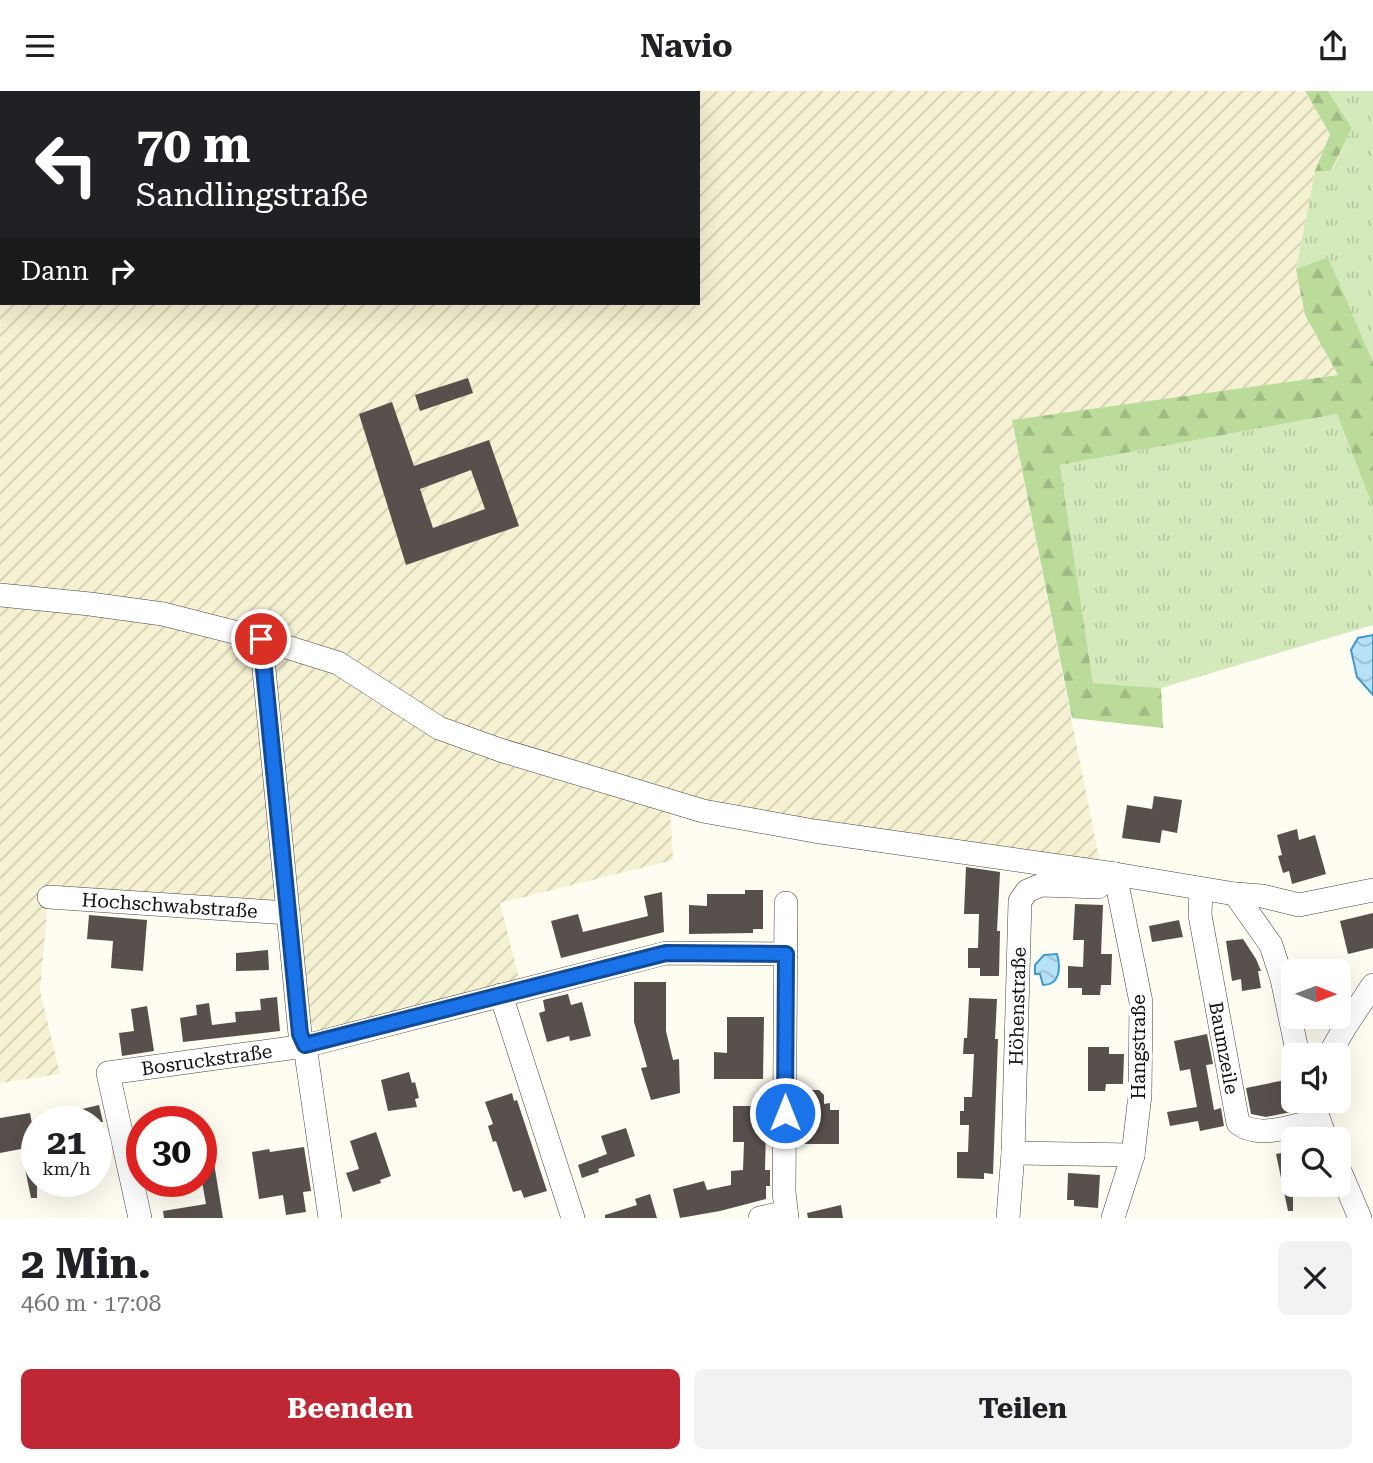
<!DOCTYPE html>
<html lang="de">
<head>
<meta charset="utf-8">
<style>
	body { margin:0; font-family:"Roboto Serif",serif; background:#f2f2f2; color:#202124; height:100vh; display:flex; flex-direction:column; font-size:26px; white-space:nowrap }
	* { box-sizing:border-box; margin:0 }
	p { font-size:23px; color:#757577 }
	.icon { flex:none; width:38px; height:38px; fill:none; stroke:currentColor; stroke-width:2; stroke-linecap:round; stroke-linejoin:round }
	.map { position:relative; height:1127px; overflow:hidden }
	.drawer { display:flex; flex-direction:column; background:#fff; flex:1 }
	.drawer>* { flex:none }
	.top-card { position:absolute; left:0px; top:0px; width:700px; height:214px; box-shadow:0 7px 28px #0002; background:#202124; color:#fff; overflow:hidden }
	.needle { width:46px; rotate:91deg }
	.fabs { position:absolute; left:1281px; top:868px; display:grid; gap:14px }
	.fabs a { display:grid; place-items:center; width:70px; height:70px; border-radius:10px; background:#fff; box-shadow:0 7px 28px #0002; font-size:35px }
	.speed { position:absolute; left:21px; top:1015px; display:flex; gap:14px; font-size:35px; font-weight:700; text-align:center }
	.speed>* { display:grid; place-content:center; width:91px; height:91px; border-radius:50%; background:#fff; box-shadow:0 7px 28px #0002; line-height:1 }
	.speed small { font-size:18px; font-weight:400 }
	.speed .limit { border:10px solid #d22; background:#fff; color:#111 }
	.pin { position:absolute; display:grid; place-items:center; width:60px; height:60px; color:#fff; margin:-30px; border:4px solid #fff; border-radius:50%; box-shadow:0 2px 7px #0007 }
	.me { position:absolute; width:77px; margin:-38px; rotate:0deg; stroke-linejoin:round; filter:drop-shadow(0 0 5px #0008) }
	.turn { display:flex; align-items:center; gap:24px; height:147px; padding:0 21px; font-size:32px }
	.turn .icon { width:91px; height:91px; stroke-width:2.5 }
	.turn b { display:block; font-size:49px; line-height:60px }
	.then { display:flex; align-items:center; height:66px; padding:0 21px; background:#0003; gap:14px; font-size:26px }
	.round { display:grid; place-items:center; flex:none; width:74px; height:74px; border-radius:10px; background:#f2f2f2 }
	.overview { display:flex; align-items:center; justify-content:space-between; height:119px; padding:0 21px }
	h1 { font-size:42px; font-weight:700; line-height:52px }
	.cta { display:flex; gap:14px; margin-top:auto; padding:14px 21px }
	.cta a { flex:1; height:80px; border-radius:10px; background:#c02735; color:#fff; font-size:28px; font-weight:700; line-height:80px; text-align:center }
	.cta a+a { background:#f2f2f2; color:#202124 }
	header { display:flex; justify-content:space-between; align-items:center; height:91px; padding:0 21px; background:#fff; font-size:32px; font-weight:700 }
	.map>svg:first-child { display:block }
	.farmland { fill:url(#farmland-furrows); fill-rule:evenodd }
	.grass { fill:url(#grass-tufts) }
	.forest { fill:url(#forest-firs) }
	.water { fill:url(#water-waves); stroke:#3e9acd; stroke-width:2 }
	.building { fill:#58504c; fill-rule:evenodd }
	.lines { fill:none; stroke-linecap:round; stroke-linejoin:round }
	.minor-casing { stroke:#434343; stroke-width:24 }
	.minor { stroke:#fff; stroke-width:23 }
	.route-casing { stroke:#114b97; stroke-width:18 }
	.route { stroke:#1a73e8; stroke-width:12 }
	.labels { text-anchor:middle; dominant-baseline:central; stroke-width:7; stroke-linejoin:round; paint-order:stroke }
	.street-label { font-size:19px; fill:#101010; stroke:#fff }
</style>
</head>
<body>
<header><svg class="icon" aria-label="menu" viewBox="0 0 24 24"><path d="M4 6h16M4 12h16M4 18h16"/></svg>Navio<svg class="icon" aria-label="share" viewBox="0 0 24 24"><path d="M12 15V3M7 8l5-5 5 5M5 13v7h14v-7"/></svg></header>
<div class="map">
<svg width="1373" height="1127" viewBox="0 0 1373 1127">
	<defs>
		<pattern id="farmland-furrows" width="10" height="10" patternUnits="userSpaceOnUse" patternTransform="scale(1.75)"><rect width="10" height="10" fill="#f5f1d2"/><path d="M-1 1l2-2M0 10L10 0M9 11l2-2" fill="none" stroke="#d1ceb3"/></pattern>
		<pattern id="grass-tufts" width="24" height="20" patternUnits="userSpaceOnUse" patternTransform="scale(1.75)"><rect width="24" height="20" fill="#d5eabb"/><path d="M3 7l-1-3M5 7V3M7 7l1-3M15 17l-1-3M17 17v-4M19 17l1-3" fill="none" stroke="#b6c8a0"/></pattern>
		<pattern id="forest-firs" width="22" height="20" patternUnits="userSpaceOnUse" patternTransform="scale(1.75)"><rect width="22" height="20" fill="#badb9a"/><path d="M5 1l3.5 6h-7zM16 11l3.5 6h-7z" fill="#9fbb84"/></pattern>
		<pattern id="water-waves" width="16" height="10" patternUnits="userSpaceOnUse" patternTransform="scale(1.75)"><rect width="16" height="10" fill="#b7e1f6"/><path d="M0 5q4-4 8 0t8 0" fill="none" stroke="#9cc0d2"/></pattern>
	</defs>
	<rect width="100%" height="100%" fill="#fffcf2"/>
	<path class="farmland" d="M 0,0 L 1305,0 L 1330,43 L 1315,80 L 1296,178 L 1305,224 L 1338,284 L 1012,330 L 1100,772 L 704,714 L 500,652 L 436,627 L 388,595 L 381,607 L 438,640 L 496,662 L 670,717 L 673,769 L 500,812 L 520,891 L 322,942 L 305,928 L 270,565 L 288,560 L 250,550 L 256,562 L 282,816 L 49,798 L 40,900 L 60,983 L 0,992 ZM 2,2 L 698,2 L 698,212 L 2,212 Z"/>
	<g class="grass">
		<path d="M 1328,0 L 1373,0 L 1373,271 L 1328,166 L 1296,178 L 1315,80 L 1332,80 L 1352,37 Z"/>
		<path d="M 1337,323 L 1373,416 L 1373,534 L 1161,597 L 1093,592 L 1060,374 Z"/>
	</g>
	<g class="forest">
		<path d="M 1305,0 L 1328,0 L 1352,37 L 1331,80 L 1315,80 L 1330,43 Z"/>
		<path d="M 1328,166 L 1373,271 L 1373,416 L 1337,323 L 1060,374 L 1093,592 L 1161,597 L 1163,637 L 1072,627 L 1012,329 L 1338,284 L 1305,224 L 1296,178 Z"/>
	</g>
	<g class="water">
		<path d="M 1373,544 L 1373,604 L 1357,586 L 1351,559 L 1358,547 Z"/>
		<path d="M 1057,863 C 1061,877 1060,894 1043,894 L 1040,883 L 1035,883 L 1035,874 L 1044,864 Z"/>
	</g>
	<g class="building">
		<path d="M 468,287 L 473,302 L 420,320 L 415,304 Z"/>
		<path d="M 392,311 L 414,375 L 489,349 L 519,435 L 406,474 L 359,323 ZM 471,379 L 485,418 L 433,437 L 420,398 Z"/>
		<path d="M 1154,705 L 1182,709 L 1177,742 L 1162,739 L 1160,752 L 1122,747 L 1127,714 L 1152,718 Z"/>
		<path d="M 1297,738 L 1299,749 L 1315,744 L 1326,783 L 1292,793 L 1289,780 L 1283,782 L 1278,765 L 1282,764 L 1277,744 Z"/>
		<path d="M 966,776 L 1000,781 L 997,840 L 1000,840 L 999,885 L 980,885 L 980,877 L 968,877 L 968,857 L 978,857 L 979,823 L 964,823 Z"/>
		<path d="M 745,799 L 763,799 L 763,838 L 753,838 L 753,842 L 689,843 L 689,814 L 707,815 L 707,803 L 745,803 Z"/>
		<path d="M 662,801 L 664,841 L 561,867 L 551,830 L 578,823 L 583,841 L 648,825 L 644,805 Z"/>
		<path d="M 1075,813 L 1103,814 L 1101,863 L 1112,863 L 1111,894 L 1101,894 L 1100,904 L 1082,904 L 1082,897 L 1068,897 L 1068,875 L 1083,876 L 1084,849 L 1073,849 Z"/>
		<path d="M 1373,822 L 1373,857 L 1348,863 L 1340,830 Z"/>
		<path d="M 89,824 L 147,829 L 143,880 L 111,877 L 113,850 L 87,848 Z"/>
		<path d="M 1179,829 L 1183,846 L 1152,851 L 1149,835 Z"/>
		<path d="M 1243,848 L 1256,868 L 1261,880 L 1258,880 L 1261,897 L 1242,900 L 1241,888 L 1232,890 L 1226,850 Z"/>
		<path d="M 268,859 L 269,879 L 236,880 L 236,862 Z"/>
		<path d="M 634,891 L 666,891 L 666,940 L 673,969 L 679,968 L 680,1002 L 651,1009 L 641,977 L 647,976 L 634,931 Z"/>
		<path d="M 568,903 L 571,914 L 582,911 L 591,945 L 570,950 L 569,945 L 547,951 L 539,922 L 545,920 L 543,909 Z"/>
		<path d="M 277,906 L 280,940 L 183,951 L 180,927 L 197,924 L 196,914 L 209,912 L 212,934 L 236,931 L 235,921 L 261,919 L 260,908 Z"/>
		<path d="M 969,907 L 997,908 L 995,948 L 998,948 L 993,1083 L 984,1082 L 984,1088 L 957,1087 L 957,1061 L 968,1061 L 969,1034 L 960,1034 L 960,1020 L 964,1020 L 964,1006 L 972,1006 L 974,963 L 963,963 L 964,947 L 967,947 Z"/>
		<path d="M 147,915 L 154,960 L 122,965 L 119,942 L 134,940 L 131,918 Z"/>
		<path d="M 727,926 L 764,926 L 763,988 L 714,988 L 714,961 L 727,962 Z"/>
		<path d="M 1207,943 L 1213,973 L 1206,974 L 1214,1019 L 1221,1017 L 1224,1035 L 1200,1040 L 1198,1030 L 1170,1035 L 1167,1021 L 1197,1016 L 1190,978 L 1180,980 L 1174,950 Z"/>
		<path d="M 1088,956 L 1109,956 L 1109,963 L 1124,963 L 1123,993 L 1106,993 L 1105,1000 L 1088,1000 Z"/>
		<path d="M 409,981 L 412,992 L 415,991 L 419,1007 L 415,1008 L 417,1016 L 388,1020 L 381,989 Z"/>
		<path d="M 1290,988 L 1296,1020 L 1266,1026 L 1251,1023 L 1246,997 Z"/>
		<path d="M 810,999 L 819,999 L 824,1004 L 824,1013 L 830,1012 L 830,1019 L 839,1019 L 839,1053 L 800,1053 L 800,1020 L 806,1020 L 806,1004 Z"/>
		<path d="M 512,1002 L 514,1010 L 517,1009 L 547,1100 L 524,1107 L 521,1099 L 513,1101 L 496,1050 L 493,1051 L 488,1035 L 493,1033 L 485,1011 Z"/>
		<path d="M 99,1014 L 103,1031 L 49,1031 L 48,1026 Z"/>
		<path d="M 733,1015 L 760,1015 L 762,1039 L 766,1038 L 765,1079 L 770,1079 L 770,1095 L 766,1095 L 766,1108 L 720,1120 L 680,1127 L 673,1098 L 704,1090 L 707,1099 L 731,1094 L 731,1080 L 743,1079 L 744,1051 L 733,1051 Z"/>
		<path d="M 30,1022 L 37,1060 L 37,1107 L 31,1107 L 21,1058 L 0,1062 L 0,1027 Z"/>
		<path d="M 208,1036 L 223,1127 L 164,1127 L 163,1120 L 206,1113 L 201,1085 L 201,1037 Z"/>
		<path d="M 626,1037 L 635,1065 L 598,1078 L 599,1081 L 582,1087 L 578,1074 L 607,1063 L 601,1045 Z"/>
		<path d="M 376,1041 L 391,1085 L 380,1089 L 381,1092 L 353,1101 L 346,1082 L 359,1078 L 350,1050 Z"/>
		<path d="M 304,1056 L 311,1100 L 303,1101 L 306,1121 L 286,1124 L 283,1104 L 259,1108 L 252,1061 L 269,1058 L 270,1061 Z"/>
		<path d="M 1293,1060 L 1293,1120 L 1288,1120 L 1276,1063 Z"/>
		<path d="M 1068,1082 L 1100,1084 L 1098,1117 L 1074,1115 L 1074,1109 L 1067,1109 Z"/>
		<path d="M 650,1103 L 657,1127 L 605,1127 L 605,1124 L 637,1114 L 635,1108 Z"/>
		<path d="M 841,1114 L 843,1127 L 808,1127 L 807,1122 Z"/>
	</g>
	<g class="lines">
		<defs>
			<g id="minor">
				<path d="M 0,504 L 90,513 L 163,523 L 261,548 L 338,572 L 439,637 L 500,659 L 703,720 L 814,740 L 1115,783 L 1235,803 L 1262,805 L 1299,814 L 1373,799"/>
				<path d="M 261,548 L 300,943 L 305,955 L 330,1127"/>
				<path id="s1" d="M 1201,798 L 1200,824 L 1238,1032 C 1259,1049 1294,1034 1318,1029"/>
				<path d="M 1235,803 L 1271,854 L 1282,888 L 1298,964"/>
				<path id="s2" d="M 49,806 L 288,822"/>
				<path d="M 786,812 L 784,1101 L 787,1127"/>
				<path d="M 501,904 L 573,1127"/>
				<path d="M 1329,964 L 1345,936 L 1373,894"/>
				<path d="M 1312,1010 L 1326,1048"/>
				<path d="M 1013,1062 L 1133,1064"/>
				<path d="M 1339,1078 L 1360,1127"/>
				<path id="s3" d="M 140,1127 L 108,982 L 305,955 L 666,862 L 786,863"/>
				<path d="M 760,1127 L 786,1121"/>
				<path id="s4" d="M 1008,1127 L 1013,1062 L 1020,810 L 1027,800 L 1041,794 L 1098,796 L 1115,783"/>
				<path d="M 1113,1127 L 1133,1064 L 1140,1004 L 1141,911 L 1115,783"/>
			</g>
		</defs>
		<use href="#minor" class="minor-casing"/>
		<use href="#minor" class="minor"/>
	</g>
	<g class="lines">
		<defs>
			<path id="route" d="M 261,548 L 300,943 L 305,954 L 666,862 L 786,863 L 785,1022"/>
		</defs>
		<use href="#route" class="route-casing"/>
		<use href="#route" class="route"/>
	</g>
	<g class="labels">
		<g class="street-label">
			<text stroke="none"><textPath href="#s2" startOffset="121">Hochschwabstraße</textPath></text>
			<text stroke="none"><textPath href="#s4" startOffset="212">Höhenstraße</textPath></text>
			<text transform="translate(1138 956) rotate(-90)">Hangstraße</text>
			<text stroke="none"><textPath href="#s1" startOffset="161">Baumzeile</textPath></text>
			<text stroke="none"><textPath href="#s3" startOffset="248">Bosruckstraße</textPath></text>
		</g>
	</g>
</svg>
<div class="fabs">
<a><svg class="needle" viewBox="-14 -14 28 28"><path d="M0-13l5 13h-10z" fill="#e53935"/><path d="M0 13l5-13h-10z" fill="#757577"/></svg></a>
<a><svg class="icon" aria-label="sound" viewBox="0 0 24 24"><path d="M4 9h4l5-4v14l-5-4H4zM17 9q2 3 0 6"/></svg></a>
<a><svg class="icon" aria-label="search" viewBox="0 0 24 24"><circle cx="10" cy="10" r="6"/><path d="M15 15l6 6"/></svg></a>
</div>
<div class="speed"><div>21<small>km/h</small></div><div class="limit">30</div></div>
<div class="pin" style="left:261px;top:548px;background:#d93025"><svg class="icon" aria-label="arrive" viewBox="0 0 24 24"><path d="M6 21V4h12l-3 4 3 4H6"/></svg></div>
<svg class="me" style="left:785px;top:1022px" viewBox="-20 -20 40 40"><circle r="17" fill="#1a73e8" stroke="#fff" stroke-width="3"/><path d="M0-11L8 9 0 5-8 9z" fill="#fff"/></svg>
<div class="top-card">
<div class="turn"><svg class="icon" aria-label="left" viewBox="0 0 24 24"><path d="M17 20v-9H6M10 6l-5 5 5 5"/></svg><div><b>70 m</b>Sandlingstraße</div></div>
<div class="then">Dann<svg class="icon" aria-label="right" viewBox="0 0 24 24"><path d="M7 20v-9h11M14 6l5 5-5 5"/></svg></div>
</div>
</div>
<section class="drawer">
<div class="overview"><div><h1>2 Min.</h1><p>460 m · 17:08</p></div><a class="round"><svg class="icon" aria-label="close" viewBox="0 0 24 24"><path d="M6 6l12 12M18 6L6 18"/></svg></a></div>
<div class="cta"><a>Beenden</a><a>Teilen</a></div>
</section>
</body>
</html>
